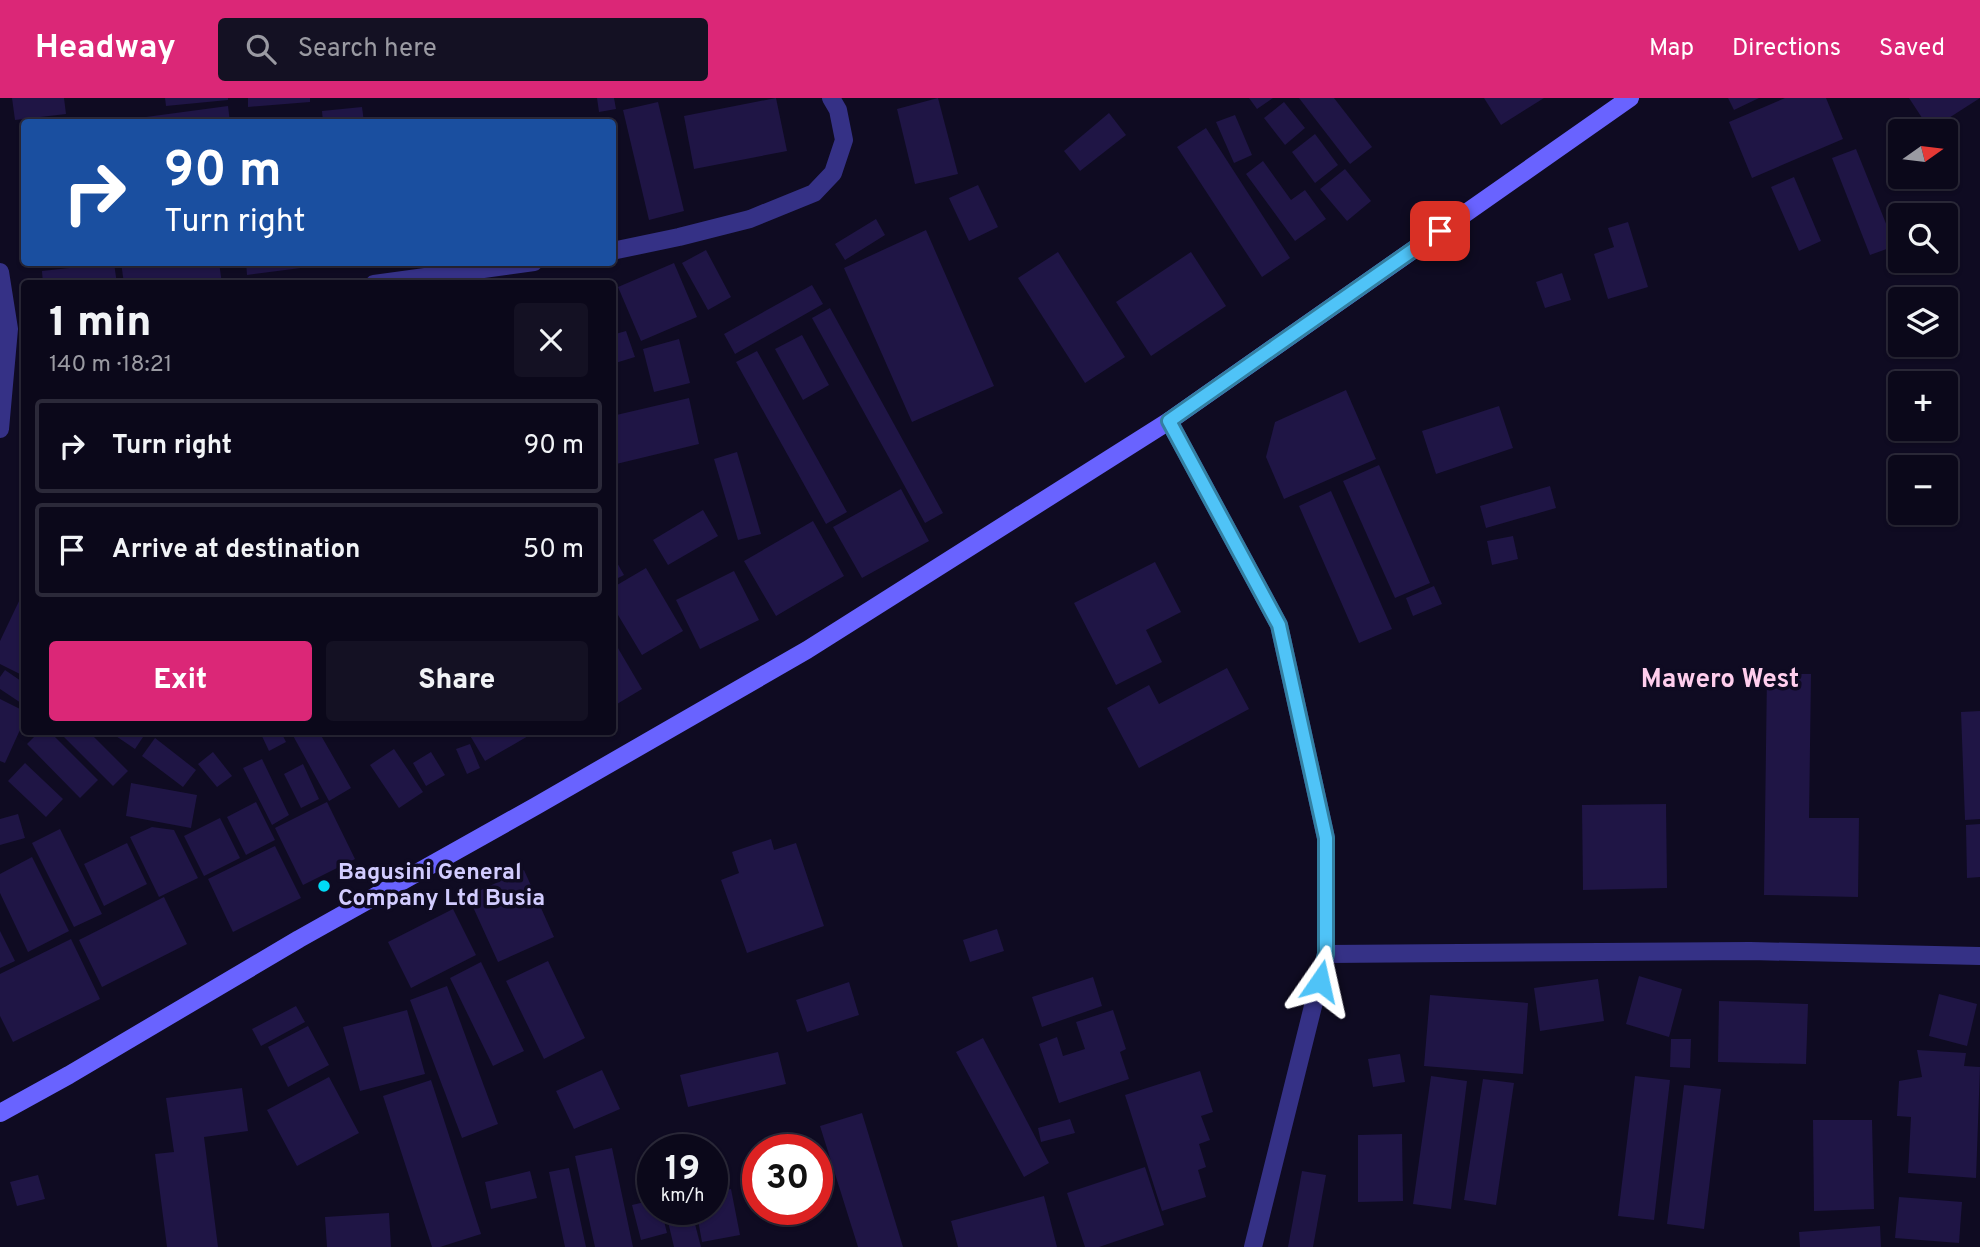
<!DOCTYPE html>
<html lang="en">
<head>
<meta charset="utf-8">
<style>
	body { margin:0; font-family:Overpass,sans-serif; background:#141123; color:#f1f3f6; height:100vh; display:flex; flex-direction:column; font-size:26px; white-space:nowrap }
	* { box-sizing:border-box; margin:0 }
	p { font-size:23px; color:#9a9aa2 }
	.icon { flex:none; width:38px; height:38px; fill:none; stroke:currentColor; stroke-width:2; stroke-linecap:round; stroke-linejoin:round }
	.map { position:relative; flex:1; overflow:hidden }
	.side { position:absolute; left:21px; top:182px; width:595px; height:455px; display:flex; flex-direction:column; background:#0b081a; border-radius:7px; box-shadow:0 2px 5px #0004,0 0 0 2px #2b2939 }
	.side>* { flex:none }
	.top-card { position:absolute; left:21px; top:21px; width:595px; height:147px; border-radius:7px; box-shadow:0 2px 5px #0004,0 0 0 2px #2b2939; background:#1a4fa0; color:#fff; overflow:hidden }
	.needle { width:46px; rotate:76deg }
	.tools { position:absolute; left:1888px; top:21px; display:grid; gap:14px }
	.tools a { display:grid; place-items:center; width:70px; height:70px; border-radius:7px; background:#0b081a; box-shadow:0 2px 5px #0004,0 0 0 2px #2b2939; font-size:35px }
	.speed { position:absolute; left:637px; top:1036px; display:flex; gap:14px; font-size:35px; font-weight:700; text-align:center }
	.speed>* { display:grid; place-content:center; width:91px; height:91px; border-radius:50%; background:#0b081a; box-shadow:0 2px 5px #0004,0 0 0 2px #2b2939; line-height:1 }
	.speed small { font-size:18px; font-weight:400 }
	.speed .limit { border:10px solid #d22; background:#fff; color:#111 }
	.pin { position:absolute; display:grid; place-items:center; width:60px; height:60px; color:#fff; margin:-30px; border-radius:14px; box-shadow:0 4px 10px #0006 }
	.me { position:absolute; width:77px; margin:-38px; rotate:11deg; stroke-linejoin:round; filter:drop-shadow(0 0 5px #0008) }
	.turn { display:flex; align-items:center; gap:24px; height:147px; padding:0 28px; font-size:32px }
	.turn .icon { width:91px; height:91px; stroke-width:2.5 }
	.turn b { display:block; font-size:49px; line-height:60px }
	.round { display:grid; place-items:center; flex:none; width:74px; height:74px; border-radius:7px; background:#141123 }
	.head { display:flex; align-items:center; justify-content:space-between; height:119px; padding:0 28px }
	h1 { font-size:42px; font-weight:800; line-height:52px }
	.primary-button { display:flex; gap:14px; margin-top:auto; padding:14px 28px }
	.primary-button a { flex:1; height:80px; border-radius:7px; background:#db2777; color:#fff; font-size:28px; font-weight:800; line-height:80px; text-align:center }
	.primary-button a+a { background:#141123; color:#f1f3f6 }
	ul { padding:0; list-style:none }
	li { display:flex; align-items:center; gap:21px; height:94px; margin:0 14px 10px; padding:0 14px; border:4px solid #2b2939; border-radius:7px }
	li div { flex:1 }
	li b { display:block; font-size:26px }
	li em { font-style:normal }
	header { display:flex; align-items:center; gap:42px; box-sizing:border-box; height:98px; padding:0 35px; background:#db2777; color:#fff }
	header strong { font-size:33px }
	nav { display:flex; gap:38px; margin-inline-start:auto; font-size:24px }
	.search { width:490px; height:63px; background:#141123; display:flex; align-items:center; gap:18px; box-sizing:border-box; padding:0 24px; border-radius:7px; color:#9a9aa2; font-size:26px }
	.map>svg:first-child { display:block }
	.building { fill:#1f1545 }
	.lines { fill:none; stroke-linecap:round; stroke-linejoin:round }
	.minor { stroke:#353186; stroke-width:18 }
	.secondary { stroke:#6963ff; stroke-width:18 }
	.route-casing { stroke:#337fa1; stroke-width:18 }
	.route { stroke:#4fc3f7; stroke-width:12 }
	.poi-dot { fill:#00dbf7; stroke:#0f0b22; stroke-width:2.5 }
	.labels { text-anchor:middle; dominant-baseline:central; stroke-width:7; stroke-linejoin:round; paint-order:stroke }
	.poi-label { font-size:23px; font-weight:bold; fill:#d2ccff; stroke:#0f0b22; text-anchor:start }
	.quarter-label { font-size:26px; font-weight:bold; fill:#ffceed; stroke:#0f0b22 }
</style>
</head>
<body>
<header>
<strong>Headway</strong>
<div class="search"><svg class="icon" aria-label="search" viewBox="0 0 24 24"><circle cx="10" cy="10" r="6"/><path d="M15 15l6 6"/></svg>Search here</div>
<nav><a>Map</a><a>Directions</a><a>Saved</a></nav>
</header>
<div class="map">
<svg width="1980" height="1149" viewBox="0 0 1980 1149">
	<rect width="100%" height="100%" fill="#0f0b22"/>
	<g class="building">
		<path d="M 12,0 L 64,0 L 66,16 L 15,22 Z"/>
		<path d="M 165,0 L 228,0 L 228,2 L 166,8 Z"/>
		<path d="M 248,0 L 310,0 L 310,4 L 248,9 Z"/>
		<path d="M 597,0 L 614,0 L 616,11 L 599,14 Z"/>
		<path d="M 776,0 L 787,53 L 694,71 L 684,18 Z"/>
		<path d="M 938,0 L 958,76 L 915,86 L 897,11 Z"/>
		<path d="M 1249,0 L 1273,0 L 1257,11 Z"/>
		<path d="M 1299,0 L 1334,0 L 1372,49 L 1350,66 Z"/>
		<path d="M 1484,0 L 1544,0 L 1501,27 Z"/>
		<path d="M 1728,0 L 1759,0 L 1734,12 Z"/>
		<path d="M 1785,0 L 1826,0 L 1843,41 L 1752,80 L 1729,24 Z"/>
		<path d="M 1909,0 L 1980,0 L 1930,32 Z"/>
		<path d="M 658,4 L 684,113 L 649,122 L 623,12 Z"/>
		<path d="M 1284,4 L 1305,30 L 1285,47 L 1264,20 Z"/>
		<path d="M 228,8 L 230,24 L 117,24 L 116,23 Z"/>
		<path d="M 362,9 L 364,24 L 323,24 L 322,13 Z"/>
		<path d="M 1109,15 L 1126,37 L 1080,73 L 1064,53 Z"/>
		<path d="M 1235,17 L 1252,57 L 1234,65 L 1216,24 Z"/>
		<path d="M 1206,30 L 1290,160 L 1262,179 L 1177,49 Z"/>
		<path d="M 1315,36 L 1338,67 L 1315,85 L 1292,54 Z"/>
		<path d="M 1856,51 L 1895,148 L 1870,157 L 1832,60 Z"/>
		<path d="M 1263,63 L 1291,102 L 1305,92 L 1326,121 L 1295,143 L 1246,76 Z"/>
		<path d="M 1345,71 L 1371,103 L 1347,123 L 1320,91 Z"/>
		<path d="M 1794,79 L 1821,143 L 1799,153 L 1771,89 Z"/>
		<path d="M 978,87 L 998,129 L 969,143 L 949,100 Z"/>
		<path d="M 876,121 L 885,137 L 845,162 L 835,146 Z"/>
		<path d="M 1628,124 L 1648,189 L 1608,201 L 1594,156 L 1614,149 L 1608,130 Z"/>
		<path d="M 926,132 L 994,288 L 912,324 L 844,170 Z"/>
		<path d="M 706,152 L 731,199 L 708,212 L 682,165 Z"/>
		<path d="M 1058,154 L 1125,259 L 1085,285 L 1018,180 Z"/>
		<path d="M 1191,154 L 1226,208 L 1151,258 L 1116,204 Z"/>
		<path d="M 121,164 L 219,164 L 222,186 L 124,186 Z"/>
		<path d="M 246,164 L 332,164 L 332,166 L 247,177 Z"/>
		<path d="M 114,165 L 117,186 L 43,186 L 42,173 Z"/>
		<path d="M 674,165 L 697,219 L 641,243 L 618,189 Z"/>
		<path d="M 1562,175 L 1571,202 L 1545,210 L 1536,184 Z"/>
		<path d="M 812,187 L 823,206 L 735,256 L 724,236 Z"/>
		<path d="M 830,210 L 943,415 L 925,425 L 812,220 Z"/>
		<path d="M 626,233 L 635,259 L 612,266 L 612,237 Z"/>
		<path d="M 802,237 L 829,287 L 803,302 L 775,251 Z"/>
		<path d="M 679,241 L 690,285 L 654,294 L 643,251 Z"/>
		<path d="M 757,253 L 847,414 L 826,426 L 736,264 Z"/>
		<path d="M 1346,292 L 1376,361 L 1284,401 L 1266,359 L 1275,324 Z"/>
		<path d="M 689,300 L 699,346 L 612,367 L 612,318 Z"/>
		<path d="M 1499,308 L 1513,350 L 1436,376 L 1422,333 Z"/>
		<path d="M 737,354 L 761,436 L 738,442 L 714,361 Z"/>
		<path d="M 1379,367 L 1430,485 L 1395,500 L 1343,383 Z"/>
		<path d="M 1550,388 L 1556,410 L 1486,430 L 1480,408 Z"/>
		<path d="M 901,391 L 929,443 L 862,480 L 833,429 Z"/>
		<path d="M 1331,393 L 1392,531 L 1359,545 L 1299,408 Z"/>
		<path d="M 703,412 L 718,438 L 668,467 L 653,442 Z"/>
		<path d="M 813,423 L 844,478 L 776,518 L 744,463 Z"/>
		<path d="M 1513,438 L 1518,461 L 1492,467 L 1487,443 Z"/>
		<path d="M 612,456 L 624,477 L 612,483 Z"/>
		<path d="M 1155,464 L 1181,514 L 1146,532 L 1162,564 L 1116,587 L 1074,505 Z"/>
		<path d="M 646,470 L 683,533 L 642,557 L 612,507 L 612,490 Z"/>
		<path d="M 734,473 L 759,522 L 700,551 L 676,502 Z"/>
		<path d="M 1434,488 L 1442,506 L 1413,518 L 1406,500 Z"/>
		<path d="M 21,499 L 24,500 L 24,578 L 0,566 L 0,543 Z"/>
		<path d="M 612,540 L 642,591 L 612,609 Z"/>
		<path d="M 1227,570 L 1249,611 L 1139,670 L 1107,610 L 1149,587 L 1159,606 Z"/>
		<path d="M 5,572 L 24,585 L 24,607 L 0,591 L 0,579 Z"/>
		<path d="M 1767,576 L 1811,576 L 1809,720 L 1859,720 L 1858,799 L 1764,797 Z"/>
		<path d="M 0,601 L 24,613 L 24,623 L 5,665 L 0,663 Z"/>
		<path d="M 1980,613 L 1980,721 L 1965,722 L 1961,614 Z"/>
		<path d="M 39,634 L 50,634 L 98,682 L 80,700 L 27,646 Z"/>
		<path d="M 59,634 L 89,634 L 128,673 L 113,688 Z"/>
		<path d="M 110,634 L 141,634 L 145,636 L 135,651 Z"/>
		<path d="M 260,634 L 281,634 L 286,644 L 269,653 Z"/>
		<path d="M 291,634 L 319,634 L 351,690 L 329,703 Z"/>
		<path d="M 468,634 L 535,634 L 485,663 Z"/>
		<path d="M 155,640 L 196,672 L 183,689 L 142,658 Z"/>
		<path d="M 470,646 L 480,670 L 467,676 L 456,651 Z"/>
		<path d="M 394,651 L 423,694 L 399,710 L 370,667 Z"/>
		<path d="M 213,654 L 232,678 L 217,689 L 198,666 Z"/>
		<path d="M 431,654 L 445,677 L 426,688 L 413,665 Z"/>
		<path d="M 262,661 L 289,717 L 272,727 L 243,670 Z"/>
		<path d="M 25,665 L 63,701 L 46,719 L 8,683 Z"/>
		<path d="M 303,666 L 319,701 L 301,710 L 284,676 Z"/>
		<path d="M 131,685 L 197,697 L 191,730 L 126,718 Z"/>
		<path d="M 256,704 L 275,742 L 246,757 L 227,719 Z"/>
		<path d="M 327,704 L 355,761 L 303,787 L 275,730 Z"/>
		<path d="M 1666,706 L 1667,790 L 1583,792 L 1582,707 Z"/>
		<path d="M 18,716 L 25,740 L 0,747 L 0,721 Z"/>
		<path d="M 220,720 L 240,760 L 204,778 L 184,738 Z"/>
		<path d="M 1980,726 L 1980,779 L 1967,780 L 1966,727 Z"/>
		<path d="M 152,729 L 174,732 L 198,780 L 159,799 L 130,739 Z"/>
		<path d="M 60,731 L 102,816 L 74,829 L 32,745 Z"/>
		<path d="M 771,741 L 774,752 L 796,745 L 824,828 L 747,855 L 721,782 L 739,775 L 732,754 Z"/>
		<path d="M 127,745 L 147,786 L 104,808 L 84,766 Z"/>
		<path d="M 275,748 L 301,800 L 233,834 L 208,781 Z"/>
		<path d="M 32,759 L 69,833 L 28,854 L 0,795 L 0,776 Z"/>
		<path d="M 524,772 L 554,839 L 498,864 L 468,798 Z"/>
		<path d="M 164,799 L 187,846 L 102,889 L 79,842 Z"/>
		<path d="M 453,811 L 476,857 L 411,890 L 388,844 Z"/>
		<path d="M 997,831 L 1004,853 L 970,864 L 963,842 Z"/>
		<path d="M 0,833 L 15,863 L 0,870 Z"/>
		<path d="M 71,841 L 100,901 L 13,944 L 0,918 L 0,876 Z"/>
		<path d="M 548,863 L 585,940 L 544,961 L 506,883 Z"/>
		<path d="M 481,864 L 524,953 L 493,968 L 450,880 Z"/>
		<path d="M 1639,878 L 1682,891 L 1669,939 L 1626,926 Z"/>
		<path d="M 1093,879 L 1102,908 L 1042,929 L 1032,899 Z"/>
		<path d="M 1598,881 L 1604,923 L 1540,933 L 1534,890 Z"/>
		<path d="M 849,884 L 859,917 L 807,934 L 796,902 Z"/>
		<path d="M 447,888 L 498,1026 L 462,1040 L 410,902 Z"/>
		<path d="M 1939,896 L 1977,906 L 1967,948 L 1929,938 Z"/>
		<path d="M 1430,897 L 1528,905 L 1523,976 L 1424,968 Z"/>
		<path d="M 1719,903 L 1808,906 L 1806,966 L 1718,964 Z"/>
		<path d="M 296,908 L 305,924 L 261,948 L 252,931 Z"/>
		<path d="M 407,912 L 425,976 L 360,993 L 343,929 Z"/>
		<path d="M 1113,912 L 1126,951 L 1120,954 L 1129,981 L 1059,1005 L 1039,946 L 1057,939 L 1063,958 L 1085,951 L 1076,924 Z"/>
		<path d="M 308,928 L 329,967 L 288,989 L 268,949 Z"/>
		<path d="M 983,940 L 1049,1065 L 1024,1079 L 956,954 Z"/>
		<path d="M 1671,941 L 1691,941 L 1690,970 L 1670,969 Z"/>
		<path d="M 1917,952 L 1966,955 L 1964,968 L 1980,969 L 1976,1080 L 1908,1075 L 1911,1019 L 1897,1018 L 1899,983 L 1922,979 Z"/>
		<path d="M 778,954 L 786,986 L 688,1009 L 680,977 Z"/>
		<path d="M 1400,956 L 1405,984 L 1373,989 L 1368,961 Z"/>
		<path d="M 602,972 L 620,1011 L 574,1031 L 556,993 Z"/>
		<path d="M 1200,973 L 1213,1014 L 1201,1018 L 1210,1042 L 1199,1046 L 1206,1069 L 1198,1072 L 1206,1099 L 1162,1113 L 1125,997 Z"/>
		<path d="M 1431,978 L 1467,983 L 1451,1111 L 1413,1106 Z"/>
		<path d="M 1635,978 L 1670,982 L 1654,1122 L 1618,1118 Z"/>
		<path d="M 329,979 L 359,1035 L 297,1068 L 267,1012 Z"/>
		<path d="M 1483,981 L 1514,985 L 1496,1107 L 1464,1102 Z"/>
		<path d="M 431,982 L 481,1136 L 440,1149 L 432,1149 L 383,998 Z"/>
		<path d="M 1684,987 L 1721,991 L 1704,1131 L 1667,1126 Z"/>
		<path d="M 242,990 L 248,1033 L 204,1039 L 218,1149 L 167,1149 L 155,1056 L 174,1054 L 166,1000 Z"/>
		<path d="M 862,1015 L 903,1149 L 858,1149 L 820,1028 Z"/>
		<path d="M 1070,1021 L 1075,1035 L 1041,1044 L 1038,1030 Z"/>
		<path d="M 1813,1022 L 1872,1022 L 1874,1111 L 1814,1113 Z"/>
		<path d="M 1402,1036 L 1403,1103 L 1358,1104 L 1358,1037 Z"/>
		<path d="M 612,1050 L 633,1149 L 595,1149 L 575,1058 Z"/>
		<path d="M 712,1059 L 722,1090 L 712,1093 Z"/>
		<path d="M 1145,1069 L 1164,1127 L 1099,1149 L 1085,1149 L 1067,1095 Z"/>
		<path d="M 569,1070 L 586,1149 L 565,1149 L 549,1074 Z"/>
		<path d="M 530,1073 L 537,1100 L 491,1111 L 485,1084 Z"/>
		<path d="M 1302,1073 L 1326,1077 L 1313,1149 L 1288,1149 Z"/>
		<path d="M 38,1077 L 45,1101 L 17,1108 L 10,1084 Z"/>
		<path d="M 731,1091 L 740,1137 L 702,1144 L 696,1111 L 712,1111 L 712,1095 Z"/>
		<path d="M 1044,1098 L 1057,1149 L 958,1149 L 951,1123 Z"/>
		<path d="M 1899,1099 L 1962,1104 L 1959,1145 L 1895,1140 Z"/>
		<path d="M 653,1102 L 653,1111 L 661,1111 L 667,1135 L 641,1142 L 632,1107 Z"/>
		<path d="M 665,1111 L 691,1111 L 701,1149 L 674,1149 Z"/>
		<path d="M 389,1115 L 391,1149 L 327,1149 L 325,1119 Z"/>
		<path d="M 1880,1128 L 1881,1149 L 1800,1149 L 1799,1134 Z"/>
	</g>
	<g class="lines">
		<g class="minor">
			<path d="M 612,153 L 679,139 L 750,121 L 814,95 L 833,75 L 844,42 L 838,12 L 831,0"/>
			<path d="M 0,174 L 9,231 L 0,331"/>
			<path d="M 374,186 L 534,164"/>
			<path d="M 1169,323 L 1279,527 L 1326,740 L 1326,856"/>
			<path d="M 1253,1149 L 1326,856 L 1750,853 L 1980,858"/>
		</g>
		<path class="secondary" d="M 0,1015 L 69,977 L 299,841 L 536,708 L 807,552 L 1169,323 L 1630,0"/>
	</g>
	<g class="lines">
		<defs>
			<path id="route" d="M 1320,883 L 1326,856 L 1326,740 L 1279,527 L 1169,323 L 1440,133"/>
		</defs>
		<use href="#route" class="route-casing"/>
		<use href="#route" class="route"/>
	</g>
	<circle class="poi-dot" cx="324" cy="788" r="7"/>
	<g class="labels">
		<g class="poi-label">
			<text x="338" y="775">Bagusini General<tspan x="338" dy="26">Company Ltd Busia</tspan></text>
		</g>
		<g class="quarter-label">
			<text x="1720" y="582">Mawero West</text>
		</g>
	</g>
</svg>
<div class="tools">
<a><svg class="needle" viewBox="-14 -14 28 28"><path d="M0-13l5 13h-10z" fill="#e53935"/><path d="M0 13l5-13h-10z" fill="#9a9aa2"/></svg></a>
<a><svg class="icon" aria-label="search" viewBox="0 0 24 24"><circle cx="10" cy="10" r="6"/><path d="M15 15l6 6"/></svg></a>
<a><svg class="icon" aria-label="layers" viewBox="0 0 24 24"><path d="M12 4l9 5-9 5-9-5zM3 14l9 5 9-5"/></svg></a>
<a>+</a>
<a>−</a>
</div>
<div class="speed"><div>19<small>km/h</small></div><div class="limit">30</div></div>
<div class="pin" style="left:1440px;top:133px;background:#d93025"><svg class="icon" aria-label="arrive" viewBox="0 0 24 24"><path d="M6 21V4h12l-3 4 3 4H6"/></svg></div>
<svg class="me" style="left:1320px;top:883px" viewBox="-20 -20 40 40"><path d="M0-17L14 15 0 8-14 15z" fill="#4fc3f7" stroke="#fff" stroke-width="4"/></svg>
<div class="top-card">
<div class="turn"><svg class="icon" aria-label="right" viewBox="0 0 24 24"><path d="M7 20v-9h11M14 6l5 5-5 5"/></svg><div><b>90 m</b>Turn right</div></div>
</div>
<section class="side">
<div class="head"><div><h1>1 min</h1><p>140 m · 18:21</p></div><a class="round"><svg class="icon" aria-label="close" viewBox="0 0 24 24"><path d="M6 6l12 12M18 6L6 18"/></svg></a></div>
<ul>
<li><svg class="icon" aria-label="right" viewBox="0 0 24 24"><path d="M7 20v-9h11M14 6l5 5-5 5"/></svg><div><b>Turn right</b></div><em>90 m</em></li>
<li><svg class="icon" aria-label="arrive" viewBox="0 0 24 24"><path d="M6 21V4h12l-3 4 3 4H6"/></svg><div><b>Arrive at destination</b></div><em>50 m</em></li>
</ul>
<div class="primary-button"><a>Exit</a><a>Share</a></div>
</section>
</div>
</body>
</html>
